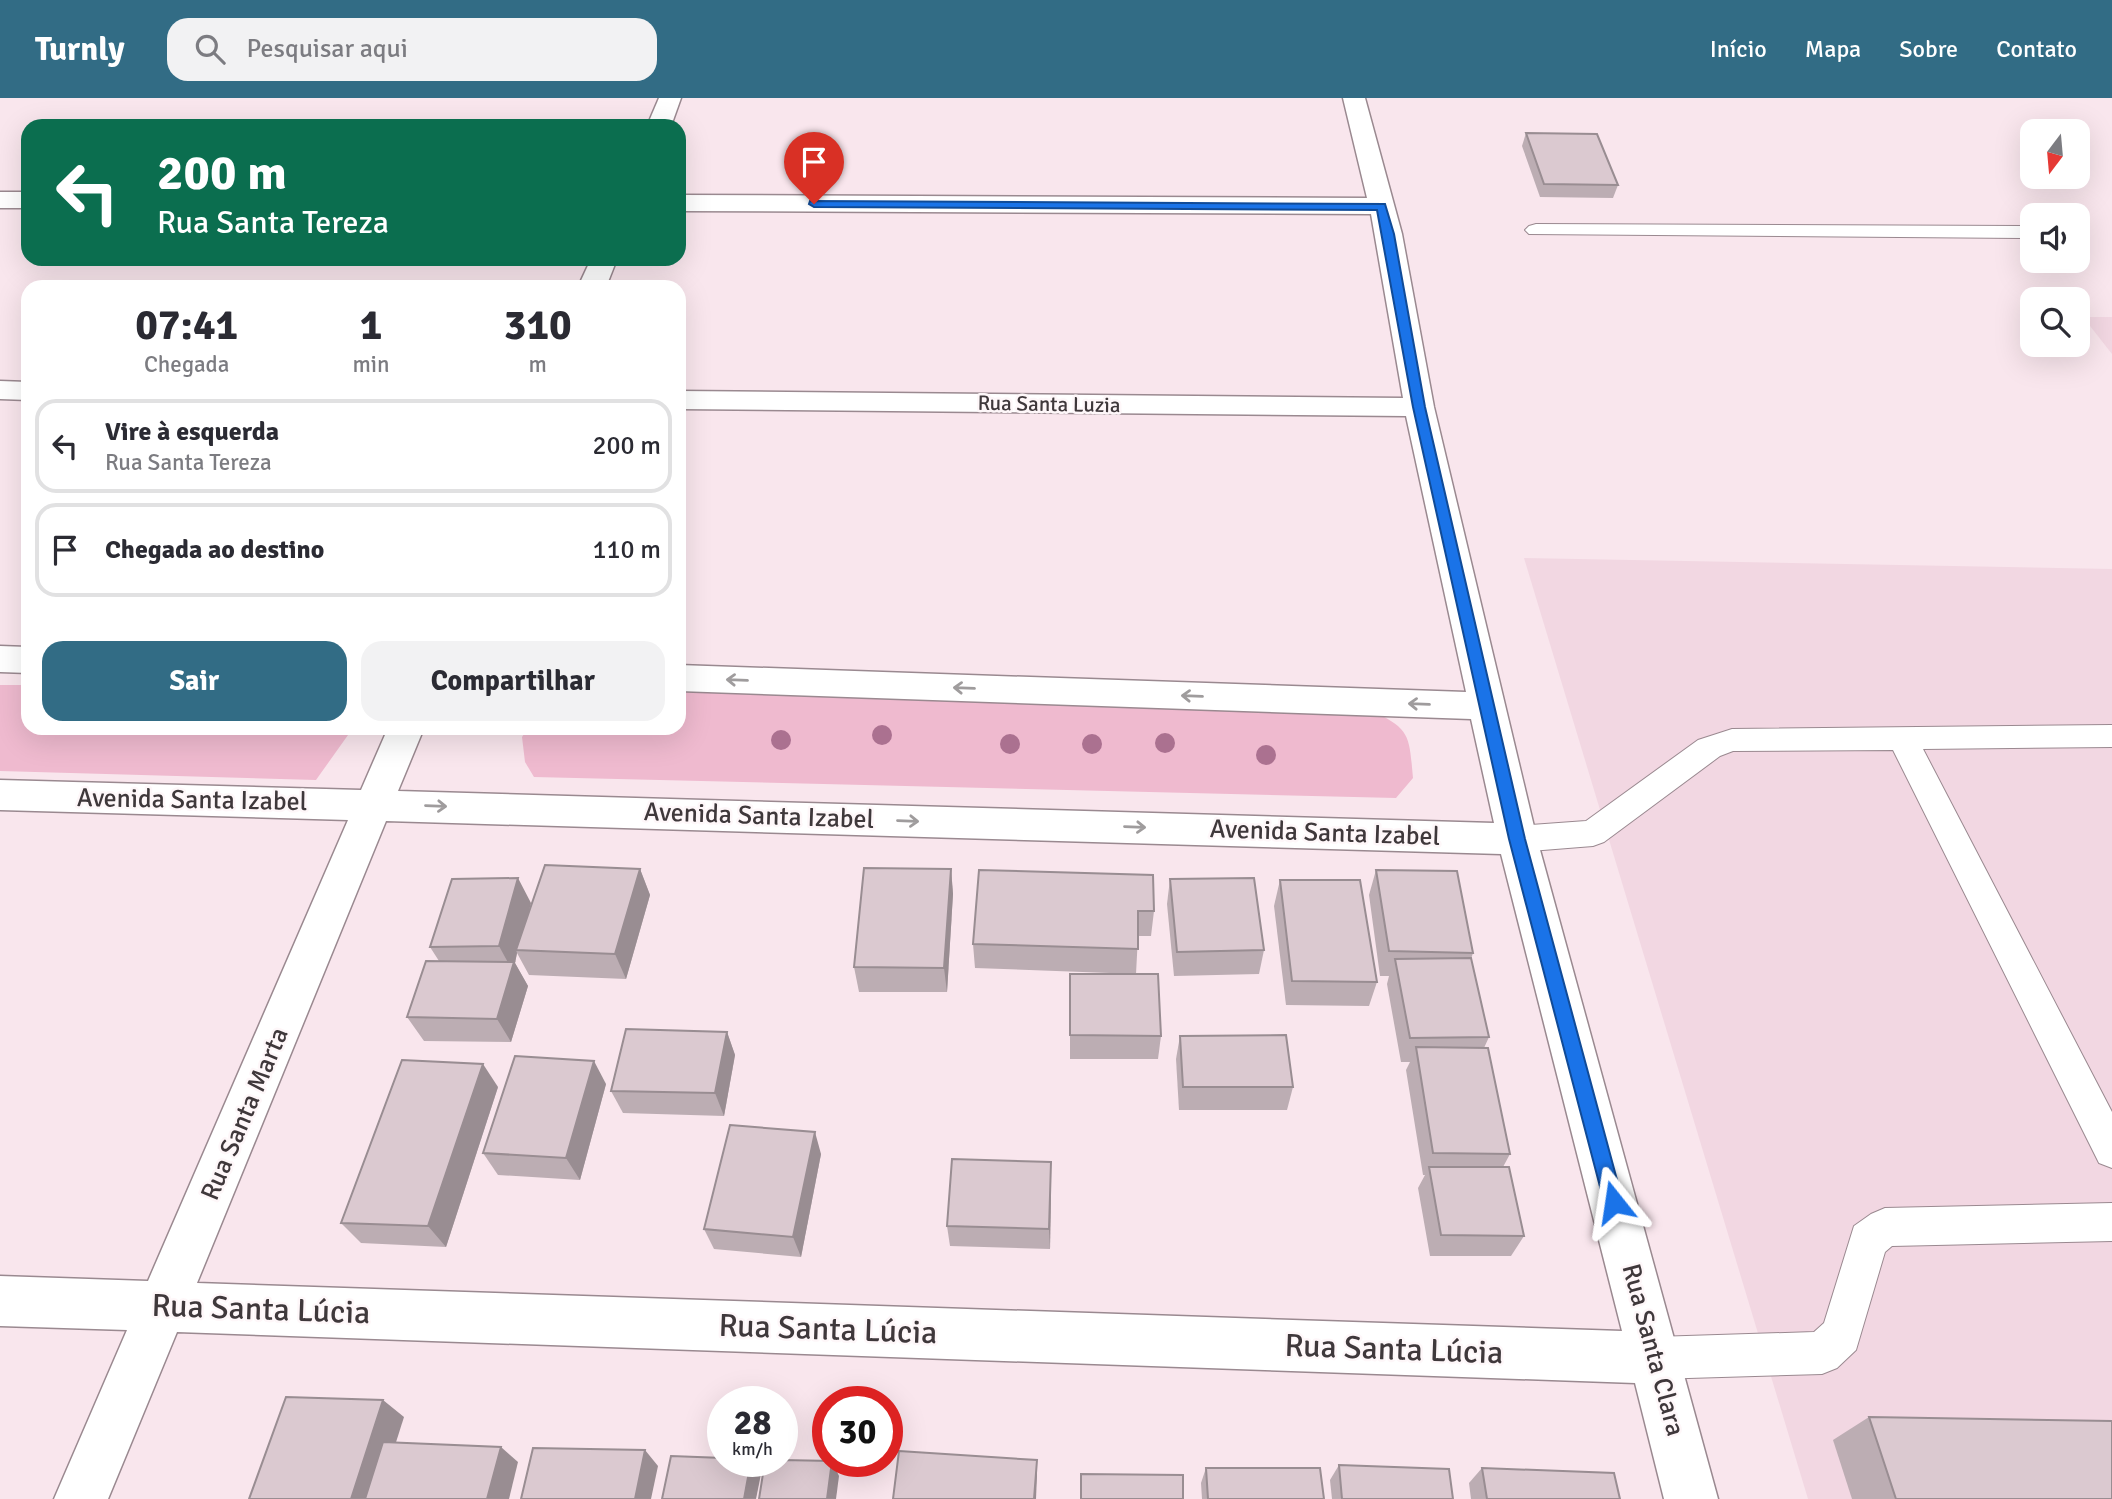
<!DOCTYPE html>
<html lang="pt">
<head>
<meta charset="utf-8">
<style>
	body { margin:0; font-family:Signika,sans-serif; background:#f2f2f3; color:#2b2b33; height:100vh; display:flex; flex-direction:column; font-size:26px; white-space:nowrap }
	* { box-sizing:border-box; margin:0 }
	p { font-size:23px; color:#7c7c81 }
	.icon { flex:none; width:38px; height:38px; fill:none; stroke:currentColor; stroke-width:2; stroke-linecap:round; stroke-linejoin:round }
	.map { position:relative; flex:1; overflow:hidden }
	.panel { position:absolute; left:21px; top:182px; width:665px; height:455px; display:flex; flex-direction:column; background:#fff; border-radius:21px; box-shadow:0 7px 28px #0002 }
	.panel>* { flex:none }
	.hud { position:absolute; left:21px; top:21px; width:665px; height:147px; border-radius:21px; box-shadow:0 7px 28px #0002; background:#0b6e4f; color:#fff; overflow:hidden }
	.needle { width:46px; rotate:196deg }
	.tools { position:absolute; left:2020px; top:21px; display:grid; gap:14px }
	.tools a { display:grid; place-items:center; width:70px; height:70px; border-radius:14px; background:#fff; box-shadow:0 7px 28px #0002; font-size:35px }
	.speed { position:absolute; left:707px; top:1288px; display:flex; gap:14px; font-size:35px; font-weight:700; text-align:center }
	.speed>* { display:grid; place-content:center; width:91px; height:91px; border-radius:50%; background:#fff; box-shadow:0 7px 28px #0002; line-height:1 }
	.speed small { font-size:18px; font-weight:400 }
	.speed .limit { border:10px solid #d22; background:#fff; color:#111 }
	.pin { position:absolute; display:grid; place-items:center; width:60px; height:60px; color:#fff; margin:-72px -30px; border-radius:50% 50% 50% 0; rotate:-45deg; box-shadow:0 0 7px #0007 }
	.pin .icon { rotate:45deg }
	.me { position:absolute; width:77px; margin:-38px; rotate:345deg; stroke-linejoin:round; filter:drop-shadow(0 0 5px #0008) }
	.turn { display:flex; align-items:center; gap:24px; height:147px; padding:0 21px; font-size:32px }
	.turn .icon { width:91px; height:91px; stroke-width:2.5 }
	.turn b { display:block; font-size:49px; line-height:60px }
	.eta { display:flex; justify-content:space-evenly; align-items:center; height:119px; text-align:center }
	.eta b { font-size:42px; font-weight:700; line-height:49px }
	.action { display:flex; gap:14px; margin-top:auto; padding:14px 21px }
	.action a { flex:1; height:80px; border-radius:21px; background:#326c85; color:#fff; font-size:28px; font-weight:700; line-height:80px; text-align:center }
	.action a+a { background:#f2f2f3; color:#2b2b33 }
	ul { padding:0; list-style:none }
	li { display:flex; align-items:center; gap:21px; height:94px; margin:0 14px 10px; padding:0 7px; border:4px solid #e1e1e2; border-radius:21px }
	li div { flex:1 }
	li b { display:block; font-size:26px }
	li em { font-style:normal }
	header { display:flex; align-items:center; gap:42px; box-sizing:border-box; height:98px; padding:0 35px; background:#326c85; color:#fff }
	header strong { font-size:33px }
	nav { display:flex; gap:38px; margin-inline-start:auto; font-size:24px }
	.search { width:490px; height:63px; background:#f2f2f3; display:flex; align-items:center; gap:18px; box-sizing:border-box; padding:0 24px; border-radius:21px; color:#7c7c81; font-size:26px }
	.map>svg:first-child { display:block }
	.built { fill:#f2d7e2 }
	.green { fill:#efbacf }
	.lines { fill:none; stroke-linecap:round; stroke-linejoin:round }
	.lane-casing { stroke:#9a8990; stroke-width:2 }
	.street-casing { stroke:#9a8990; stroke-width:3 }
	.lane { fill:#fff; fill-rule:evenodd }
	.street { fill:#fff; fill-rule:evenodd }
	.tree { fill:#ab7190 }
	.wall { fill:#bcadb3 }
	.shaded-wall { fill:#998d92 }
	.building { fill:#dbc9d0; stroke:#998d92; stroke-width:2 }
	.oneway { stroke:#9f9c9d }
	.route { fill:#1a73e8; stroke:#114b97; stroke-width:2 }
	.labels { text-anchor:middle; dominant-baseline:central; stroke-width:5; stroke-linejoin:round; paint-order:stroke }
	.far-street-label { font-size:21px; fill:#3f383b; stroke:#fef7f9 }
	.street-label { font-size:26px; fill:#3f383b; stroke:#fef7f9 }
	.near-street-label { font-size:32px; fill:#3f383b; stroke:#fef7f9 }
</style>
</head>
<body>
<header>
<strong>Turnly</strong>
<div class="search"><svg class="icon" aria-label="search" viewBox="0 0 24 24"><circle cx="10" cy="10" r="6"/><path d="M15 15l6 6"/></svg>Pesquisar aqui</div>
<nav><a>Início</a><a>Mapa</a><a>Sobre</a><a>Contato</a></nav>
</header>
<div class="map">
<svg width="2112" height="1401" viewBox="0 0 2112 1401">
	<rect width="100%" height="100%" fill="#f9e6ed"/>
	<g class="built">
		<path d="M 2083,219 L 2112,219 L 2112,256 Z"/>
		<path d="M 1524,460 L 2112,471 L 2112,1401 L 1808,1401 Z"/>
	</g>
	<g class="green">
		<path d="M 0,587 L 28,587 L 28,630 L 353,630 L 316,682 L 0,673 Z"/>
		<path d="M 679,594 L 1370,612 C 1411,631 1409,637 1413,680 L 1396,700 L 534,679 L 525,664 L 522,639 L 528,630 L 679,630 Z"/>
	</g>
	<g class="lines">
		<defs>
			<g id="lane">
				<path d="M 1536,126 L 2021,128 L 2029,129 L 2032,134 L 2029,139 L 2021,140 L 1529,136 L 1525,132 L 1529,128 Z"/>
				<path d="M 2112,627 L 2112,649 L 1923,651 L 2112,1014 L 2112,1070 L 2099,1065 L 1893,652 L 1733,653 L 1720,658 L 1604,744 L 1593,748 L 1517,754 L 1506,750 L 1501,741 L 1506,732 L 1517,728 L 1586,723 L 1698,642 L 1732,631 Z"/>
				<path d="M 2112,1105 L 2112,1143 L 1892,1148 L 1885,1154 L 1856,1252 L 1837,1270 L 1822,1276 L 1655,1281 L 1640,1275 L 1634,1260 L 1640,1245 L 1655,1239 L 1814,1234 L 1824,1225 L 1854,1128 L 1871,1116 L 1885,1110 Z"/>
			</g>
			<g id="street">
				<path d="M 659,0 L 681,0 L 671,28 L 647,28 Z"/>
				<path d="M 1343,0 L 1365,0 L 1402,136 L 1434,309 L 1537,741 L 1718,1401 L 1664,1401 L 1635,1285 L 177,1234 L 108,1401 L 54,1401 L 127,1232 L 0,1228 L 0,1178 L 148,1183 L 348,722 L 0,712 L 0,682 L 361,692 L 388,630 L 424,630 L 398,693 L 1494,725 L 1471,621 L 679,593 L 679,567 L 1466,594 L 1406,318 L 679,311 L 679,293 L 1403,300 L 1371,116 L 679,113 L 679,97 L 1367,100 ZM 386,723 L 1501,756 L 1622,1233 L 197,1185 Z"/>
				<rect x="0" y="94" width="28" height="16"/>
				<path d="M 591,161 L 617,161 L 606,189 L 578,189 Z"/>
				<path d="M 0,283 L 28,284 L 28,302 L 0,301 Z"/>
				<path d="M 0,548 L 28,549 L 28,575 L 0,574 Z"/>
			</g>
		</defs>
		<use href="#lane" class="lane-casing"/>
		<use href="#street" class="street-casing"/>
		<use href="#lane" class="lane"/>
		<use href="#street" class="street"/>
	</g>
	<g class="tree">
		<circle cx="882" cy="637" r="10"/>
		<circle cx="781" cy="642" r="10"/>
		<circle cx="1165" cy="645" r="10"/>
		<circle cx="1010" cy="646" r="10"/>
		<circle cx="1092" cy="646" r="10"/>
		<circle cx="1266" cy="657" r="10"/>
	</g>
	<g class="wall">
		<path d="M 1526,35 L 1618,87 L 1613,100 L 1540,99 L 1522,48 Z"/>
		<path d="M 640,771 L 650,797 L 626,881 L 529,877 L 517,855 L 515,865 L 528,888 L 511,944 L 424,943 L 407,919 L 439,863 L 430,849 L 531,805 L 529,813 Z"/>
		<path d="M 951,771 L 953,796 L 947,894 L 859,894 L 854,869 Z"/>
		<path d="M 979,772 L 1154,813 L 1151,838 L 1138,838 L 1136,876 L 975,870 L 973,846 Z"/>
		<path d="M 1376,772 L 1473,855 L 1471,861 L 1489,939 L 1484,950 L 1510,1056 L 1503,1069 L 1524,1138 L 1511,1158 L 1430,1158 L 1418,1090 L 1425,1077 L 1423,1077 L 1406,972 L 1410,964 L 1401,964 L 1387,886 L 1389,878 L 1380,878 L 1369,797 Z"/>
		<path d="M 1170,781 L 1264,852 L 1259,876 L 1174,878 L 1167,806 Z"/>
		<path d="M 1280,782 L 1377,884 L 1369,908 L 1286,907 L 1274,808 Z"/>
		<path d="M 1070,876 L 1161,938 L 1158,961 L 1070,961 Z"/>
		<path d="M 727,934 L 735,957 L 724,1018 L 623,1015 L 611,993 Z"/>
		<path d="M 1180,938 L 1293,989 L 1287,1012 L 1179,1012 L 1176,961 Z"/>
		<path d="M 606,986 L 580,1082 L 498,1077 L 483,1055 Z"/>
		<path d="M 498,989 L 446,1149 L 361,1145 L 341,1125 Z"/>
		<path d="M 821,1056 L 801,1159 L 714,1151 L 704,1131 Z"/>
		<path d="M 1051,1085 L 1050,1151 L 950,1148 L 947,1128 Z"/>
		<path d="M 1869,1319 L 2112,1401 L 1852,1401 L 1833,1342 Z"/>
		<path d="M 1339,1367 L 1453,1401 L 1332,1401 L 1330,1382 Z"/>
		<path d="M 1206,1370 L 1324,1401 L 1202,1401 L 1201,1385 Z"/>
		<path d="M 1482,1370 L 1620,1401 L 1471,1401 L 1469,1385 Z"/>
	</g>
	<g class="shaded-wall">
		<path d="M 640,771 L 650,797 L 626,881 L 615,856 Z"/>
		<path d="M 951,771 L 953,796 L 947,894 L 944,870 Z"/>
		<path d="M 518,780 L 531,805 L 518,852 L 516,852 L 517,855 L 515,865 L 528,888 L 511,944 L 497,921 L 512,872 L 499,848 Z"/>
		<path d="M 727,934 L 735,957 L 724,1018 L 715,995 Z"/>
		<path d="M 594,963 L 606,986 L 580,1082 L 566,1060 Z"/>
		<path d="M 483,966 L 498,989 L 446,1149 L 428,1128 Z"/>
		<path d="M 815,1034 L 821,1056 L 801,1159 L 793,1139 Z"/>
		<path d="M 1051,1064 L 1051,1085 L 1050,1151 L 1049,1131 Z"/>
		<path d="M 383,1302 L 404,1319 L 378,1401 L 351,1401 Z"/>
		<path d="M 501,1349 L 518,1364 L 509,1401 L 487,1401 Z"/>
		<path d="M 645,1352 L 658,1368 L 651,1401 L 635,1401 Z"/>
		<path d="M 1037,1362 L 1037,1377 L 1036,1401 L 1034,1401 Z"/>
		<path d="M 751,1363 L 752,1363 L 761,1376 L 756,1401 L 744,1401 Z"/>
		<path d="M 832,1363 L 839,1378 L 836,1401 L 827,1401 Z"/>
	</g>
	<g class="building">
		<path d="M 1526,35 L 1597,36 L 1618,87 L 1544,86 Z"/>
		<path d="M 545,767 L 640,771 L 615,856 L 516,852 Z"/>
		<path d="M 864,770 L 951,771 L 944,870 L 854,869 Z"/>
		<path d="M 979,772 L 1153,777 L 1154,813 L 1138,813 L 1138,851 L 973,846 Z"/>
		<path d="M 1376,772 L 1457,773 L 1473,855 L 1389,853 Z"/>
		<path d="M 518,780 L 499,848 L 430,849 L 452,781 Z"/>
		<path d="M 1254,780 L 1264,852 L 1177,854 L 1170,781 Z"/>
		<path d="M 1280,782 L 1360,782 L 1377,884 L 1292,883 Z"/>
		<path d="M 1471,860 L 1489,939 L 1410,940 L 1395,861 Z"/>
		<path d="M 426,863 L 514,864 L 497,921 L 407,919 Z"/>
		<path d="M 1070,876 L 1158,876 L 1161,938 L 1070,937 Z"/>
		<path d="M 626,931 L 727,934 L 715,995 L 611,993 Z"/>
		<path d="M 1286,937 L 1293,989 L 1183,989 L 1180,938 Z"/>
		<path d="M 1416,949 L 1488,950 L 1510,1056 L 1433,1055 Z"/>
		<path d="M 515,958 L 594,963 L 566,1060 L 483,1055 Z"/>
		<path d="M 402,962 L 483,966 L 428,1128 L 341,1125 Z"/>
		<path d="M 730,1027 L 815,1034 L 793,1139 L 704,1131 Z"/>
		<path d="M 952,1061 L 1051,1064 L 1049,1131 L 947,1128 Z"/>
		<path d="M 1429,1069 L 1509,1069 L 1524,1138 L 1441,1137 Z"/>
		<path d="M 286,1299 L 383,1302 L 351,1401 L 249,1401 Z"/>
		<path d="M 1869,1319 L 2112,1323 L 2112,1401 L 1896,1401 Z"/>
		<path d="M 383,1344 L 501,1349 L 487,1401 L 365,1401 Z"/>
		<path d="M 533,1350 L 645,1352 L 635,1401 L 521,1401 Z"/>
		<path d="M 899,1353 L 1037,1362 L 1034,1401 L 893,1401 Z"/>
		<path d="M 671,1358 L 723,1360 L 723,1363 L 751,1363 L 744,1401 L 662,1401 Z"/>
		<path d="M 782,1362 L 832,1363 L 827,1401 L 759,1401 L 765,1363 L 782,1363 Z"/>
		<path d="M 1339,1367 L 1449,1371 L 1453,1401 L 1342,1401 Z"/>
		<path d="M 1206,1370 L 1320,1370 L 1324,1401 L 1208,1401 Z"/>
		<path d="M 1482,1370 L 1614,1375 L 1620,1401 L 1487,1401 Z"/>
		<path d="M 1081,1376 L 1183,1377 L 1183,1401 L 1081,1401 Z"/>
	</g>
	<defs><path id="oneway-shaft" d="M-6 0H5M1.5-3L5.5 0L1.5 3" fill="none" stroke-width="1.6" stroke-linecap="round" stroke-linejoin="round" transform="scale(1.75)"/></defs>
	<g class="oneway">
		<use href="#oneway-shaft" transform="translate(737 582) rotate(-178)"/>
		<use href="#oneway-shaft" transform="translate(964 590) rotate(-178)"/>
		<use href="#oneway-shaft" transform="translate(1192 598) rotate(-178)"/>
		<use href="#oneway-shaft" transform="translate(1419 606) rotate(-178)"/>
		<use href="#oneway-shaft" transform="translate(436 708) rotate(2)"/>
		<use href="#oneway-shaft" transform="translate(908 723) rotate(2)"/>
		<use href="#oneway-shaft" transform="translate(1135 729) rotate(2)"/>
	</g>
	<path class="route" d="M 810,103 L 1385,106 L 1394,136 L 1425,309 L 1525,741 L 1623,1104 L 1621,1111 L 1614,1114 L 1607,1111 L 1604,1104 L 1509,741 L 1413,309 L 1377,112 L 814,109 L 809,106 Z"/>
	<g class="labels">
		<g class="far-street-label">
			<text transform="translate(1049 306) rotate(1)">Rua Santa Luzia</text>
		</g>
		<g class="street-label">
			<text transform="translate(192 702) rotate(1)">Avenida Santa Izabel</text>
			<text transform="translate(759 718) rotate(2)">Avenida Santa Izabel</text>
			<text transform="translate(1325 735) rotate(2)">Avenida Santa Izabel</text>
			<text transform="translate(245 1016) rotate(-67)">Rua Santa Marta</text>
			<text transform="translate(1653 1252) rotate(75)">Rua Santa Clara</text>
		</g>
		<g class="near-street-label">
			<text transform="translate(261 1211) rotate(2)">Rua Santa Lúcia</text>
			<text transform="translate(828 1231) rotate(2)">Rua Santa Lúcia</text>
			<text transform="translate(1394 1251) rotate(2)">Rua Santa Lúcia</text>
		</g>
	</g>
</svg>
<div class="tools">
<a><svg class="needle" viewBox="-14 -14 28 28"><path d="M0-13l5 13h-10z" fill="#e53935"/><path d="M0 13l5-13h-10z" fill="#7c7c81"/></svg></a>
<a><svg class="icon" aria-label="sound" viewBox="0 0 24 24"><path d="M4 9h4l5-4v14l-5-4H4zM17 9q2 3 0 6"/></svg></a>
<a><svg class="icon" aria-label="search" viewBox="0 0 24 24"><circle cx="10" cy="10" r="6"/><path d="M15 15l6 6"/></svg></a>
</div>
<div class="speed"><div>28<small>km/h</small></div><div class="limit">30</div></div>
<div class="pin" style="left:814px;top:106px;background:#d93025"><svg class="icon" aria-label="arrive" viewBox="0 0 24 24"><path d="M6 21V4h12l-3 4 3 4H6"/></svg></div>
<svg class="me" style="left:1614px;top:1104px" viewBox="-20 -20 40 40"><path d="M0-17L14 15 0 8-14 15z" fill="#1a73e8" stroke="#fff" stroke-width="4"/></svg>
<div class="hud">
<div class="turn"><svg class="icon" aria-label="left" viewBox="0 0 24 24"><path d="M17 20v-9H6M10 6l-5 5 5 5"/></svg><div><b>200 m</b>Rua Santa Tereza</div></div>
</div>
<section class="panel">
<div class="eta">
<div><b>07:41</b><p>Chegada</p></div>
<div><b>1</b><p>min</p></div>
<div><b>310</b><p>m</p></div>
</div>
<ul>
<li><svg class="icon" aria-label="left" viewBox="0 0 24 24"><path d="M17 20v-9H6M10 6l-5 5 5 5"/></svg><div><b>Vire à esquerda</b><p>Rua Santa Tereza</p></div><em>200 m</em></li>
<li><svg class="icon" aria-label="arrive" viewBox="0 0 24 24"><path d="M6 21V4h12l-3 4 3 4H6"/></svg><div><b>Chegada ao destino</b></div><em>110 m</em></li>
</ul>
<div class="action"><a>Sair</a><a>Compartilhar</a></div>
</section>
</div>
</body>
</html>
